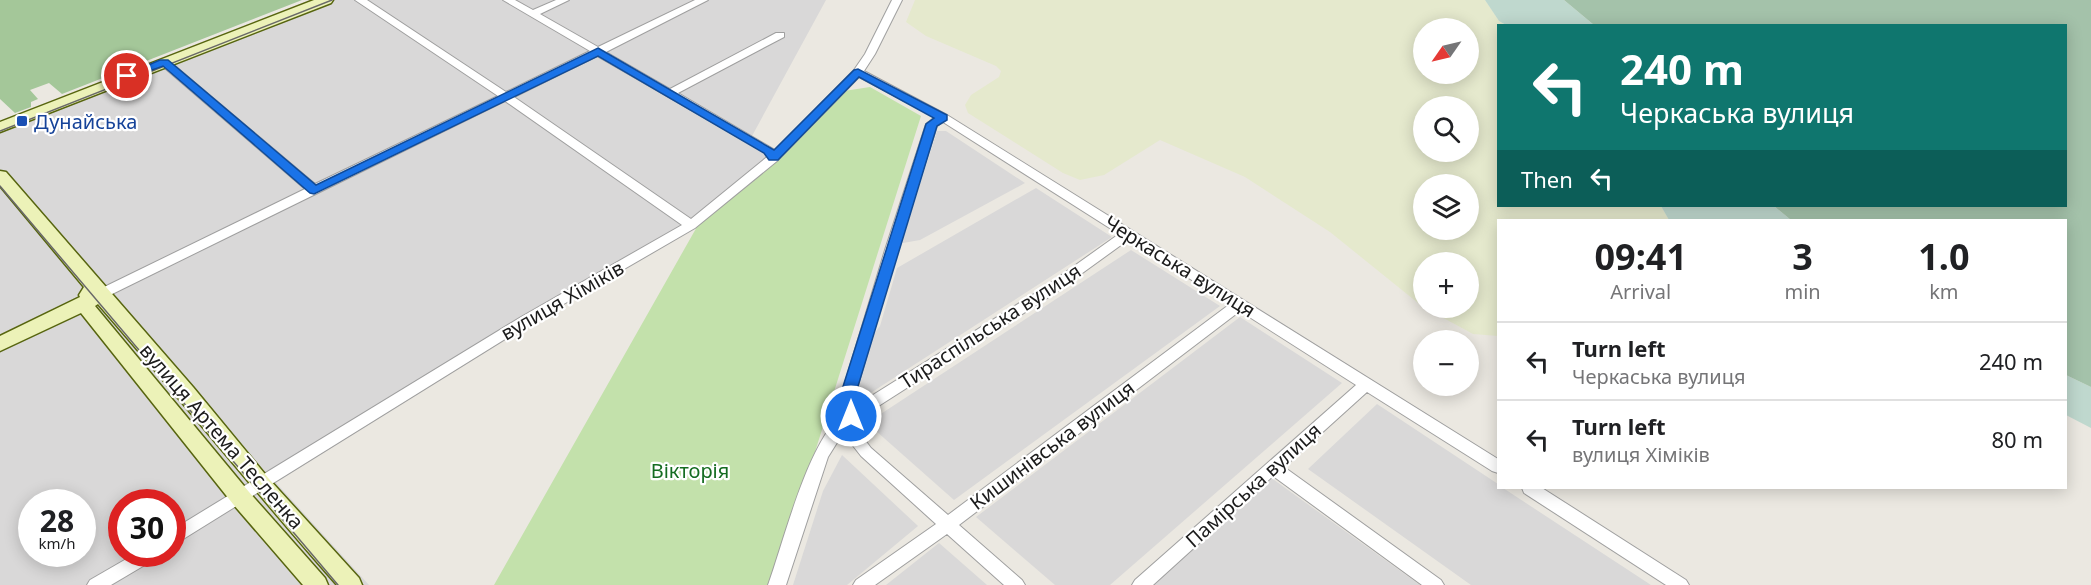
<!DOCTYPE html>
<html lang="en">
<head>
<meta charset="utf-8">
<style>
	body { margin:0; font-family:"Noto Sans",sans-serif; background:#f2f2f2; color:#202124; height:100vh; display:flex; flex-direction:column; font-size:22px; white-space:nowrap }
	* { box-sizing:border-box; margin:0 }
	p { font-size:20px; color:#757577 }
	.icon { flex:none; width:33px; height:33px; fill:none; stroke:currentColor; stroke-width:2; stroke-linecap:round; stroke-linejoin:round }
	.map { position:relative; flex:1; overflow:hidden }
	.panel { position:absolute; left:1497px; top:219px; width:570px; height:270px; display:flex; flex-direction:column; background:#fff; border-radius:0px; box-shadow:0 3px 15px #0003 }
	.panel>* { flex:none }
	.hud { position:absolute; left:1497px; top:24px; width:570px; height:183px; border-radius:0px; box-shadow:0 3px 15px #0003; background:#0f766e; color:#fff; overflow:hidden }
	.needle { width:39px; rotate:236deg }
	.tools { position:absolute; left:1413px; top:18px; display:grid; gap:12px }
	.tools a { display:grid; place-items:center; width:66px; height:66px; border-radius:50%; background:#fff; box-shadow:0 3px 15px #0003; font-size:30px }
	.speed { position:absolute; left:18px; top:489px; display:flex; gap:12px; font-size:30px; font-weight:700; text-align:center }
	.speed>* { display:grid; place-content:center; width:78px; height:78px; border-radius:50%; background:#fff; box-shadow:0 3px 15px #0003; line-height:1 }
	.speed small { font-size:15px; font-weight:400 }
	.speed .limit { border:9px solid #d22; background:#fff; color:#111 }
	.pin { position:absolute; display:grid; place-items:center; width:51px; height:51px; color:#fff; margin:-26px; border:3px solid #fff; border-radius:50%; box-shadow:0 2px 6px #0007 }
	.me { position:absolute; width:66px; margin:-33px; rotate:0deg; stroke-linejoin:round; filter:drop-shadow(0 0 4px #0008) }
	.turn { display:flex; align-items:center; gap:21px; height:126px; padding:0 24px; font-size:27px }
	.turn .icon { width:78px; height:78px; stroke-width:2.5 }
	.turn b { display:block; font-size:42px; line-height:51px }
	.then { display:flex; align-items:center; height:57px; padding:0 24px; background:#0003; gap:12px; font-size:22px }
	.eta { display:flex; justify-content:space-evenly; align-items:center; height:102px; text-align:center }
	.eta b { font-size:36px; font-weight:700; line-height:42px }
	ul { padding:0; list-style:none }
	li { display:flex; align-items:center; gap:18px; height:78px; padding:0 24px; border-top:2px solid #e0e0e0 }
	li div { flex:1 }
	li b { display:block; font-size:22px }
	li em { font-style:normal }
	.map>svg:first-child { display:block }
	.residential { fill:#d9d8d8; fill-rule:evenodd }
	.farmland { fill:#e5e9cd; fill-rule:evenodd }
	.grass { fill:#c3e1ab }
	.forest { fill:#a4c799 }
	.wetland { fill:#bfd8ce }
	.cemetery { fill:#a4c2aa }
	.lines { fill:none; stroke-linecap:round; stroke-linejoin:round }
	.street-casing { stroke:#9f9f9f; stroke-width:2 }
	.secondary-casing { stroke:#57650f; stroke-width:3 }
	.street { fill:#fff; fill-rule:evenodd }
	.secondary { fill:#ecf2b8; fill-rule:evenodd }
	.tram { stroke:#696969; stroke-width:1.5 }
	.route { fill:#1a73e8; stroke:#114b97; stroke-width:1.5 }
	.transit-dot { fill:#1a4fb4; stroke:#fff; stroke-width:2 }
	.labels { text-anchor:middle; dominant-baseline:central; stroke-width:4.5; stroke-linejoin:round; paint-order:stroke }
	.transit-label { font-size:20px; fill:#164399; stroke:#fff; text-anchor:start }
	.street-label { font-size:20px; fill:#1b1b1b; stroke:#fff }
	.park-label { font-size:20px; fill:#156c21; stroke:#fff }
</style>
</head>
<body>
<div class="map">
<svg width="2091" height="585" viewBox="0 0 2091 585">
	<rect width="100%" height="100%" fill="#ebe8e1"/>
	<g class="residential">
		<path d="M 328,0 L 826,0 L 752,136 L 767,159 L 682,225 L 521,317 L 269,475 L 369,585 L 0,585 L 0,129 ZM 32,502 L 82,502 L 82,554 L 32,554 ZM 122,502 L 172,502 L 172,554 L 122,554 Z"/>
		<path d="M 937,131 L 946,131 L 1025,183 L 920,240 L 903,243 L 901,240 L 905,232 Z"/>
		<path d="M 1036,188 L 1112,237 L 869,394 L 859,387 L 873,335 L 880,326 L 897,268 Z"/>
		<path d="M 1131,250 L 1220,306 L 954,500 L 867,423 Z"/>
		<path d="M 1240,317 L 1342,383 L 1110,585 L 1055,585 L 976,517 Z"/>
		<path d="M 1377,404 L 1498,484 L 1498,488 L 1503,488 L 1651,585 L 1471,585 L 1308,469 Z"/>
		<path d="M 842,455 L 918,526 L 847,585 L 793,585 L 823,491 Z"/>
		<path d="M 1270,477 L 1420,585 L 1147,585 Z"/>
		<path d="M 939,543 L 987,585 L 886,585 Z"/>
	</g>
	<path class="farmland" d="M 915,0 L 1485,0 L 1499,21 L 1506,25 L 1498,26 L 1498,206 L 1661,206 L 1669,220 L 1498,220 L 1498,336 L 1473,334 L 1425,308 L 1468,308 L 1468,262 L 1424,262 L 1423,307 L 1330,232 L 1245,177 L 1160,140 L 1104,175 L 1080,180 L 1063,173 L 968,113 L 965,105 L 971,95 L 999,77 L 1001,71 L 996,66 L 926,36 L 906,22 ZM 1424,28 L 1468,28 L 1468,74 L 1424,74 ZM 1424,106 L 1468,106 L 1468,152 L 1424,152 ZM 1424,184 L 1468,184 L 1468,230 L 1424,230 Z"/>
	<path class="grass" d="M 870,87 L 921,116 L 773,585 L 494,585 L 698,225 L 756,179 L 844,91 Z"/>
	<path class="forest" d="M 0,0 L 302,0 L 62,94 L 49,83 L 30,90 L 38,99 L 31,102 L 31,107 L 15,113 L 0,99 Z"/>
	<g class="wetland">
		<path d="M 1485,0 L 1564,0 L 1594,25 L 1506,25 L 1499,21 Z"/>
		<path d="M 1661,206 L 1774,206 L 1791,220 L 1669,220 Z"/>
		<path d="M 2066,375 L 2091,387 L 2091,428 L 2066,415 Z"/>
	</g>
	<path class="cemetery" d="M 1564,0 L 2091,0 L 2091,387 L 2066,375 L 2066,220 L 1791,220 L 1774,206 L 2066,206 L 2066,26 L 1594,25 Z"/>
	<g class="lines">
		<defs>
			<g id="street">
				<path d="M 355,0 L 367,0 L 506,92 L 590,51 L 503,0 L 515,0 L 533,10 L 556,0 L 569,0 L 540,14 L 598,47 L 695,0 L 708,0 L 606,52 L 670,89 L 776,33 L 784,33 L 784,37 L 678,93 L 775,150 L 854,70 L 865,54 L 892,0 L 902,0 L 875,54 L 864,71 L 947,115 L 1498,459 L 1498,473 L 1492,471 L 1367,392 L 1284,467 L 1441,580 L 1444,585 L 1422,585 L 1273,476 L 1153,585 L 1132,585 L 1135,580 L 1356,385 L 1240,311 L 959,525 L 1022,580 L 1025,585 L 1004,585 L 947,534 L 875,585 L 853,585 L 856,580 L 936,524 L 861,456 L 843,433 L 828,457 L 786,585 L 768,585 C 784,541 808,441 843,414 L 841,396 L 885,250 L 926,124 L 935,117 L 859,77 L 777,161 L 695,228 L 531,323 L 172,546 L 172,530 L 521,317 L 682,225 L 505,101 L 104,298 L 94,298 L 92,295 L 94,292 L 305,189 L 160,64 L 160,60 L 168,60 L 315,184 L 498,96 ZM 597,56 L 764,152 L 767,157 L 691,219 L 514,97 ZM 943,122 L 1119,234 L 1042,289 L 857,405 L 855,396 L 897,250 L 937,126 ZM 1128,240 L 1230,304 L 948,515 L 871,448 L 852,423 L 1052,295 Z"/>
				<path d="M 1522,488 L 1542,488 L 1686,580 L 1689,585 L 1666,585 L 1524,493 Z"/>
				<path d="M 135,554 L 157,554 L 155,559 L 111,585 L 87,585 L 90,580 Z"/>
			</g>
			<g id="secondary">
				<path d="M 314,0 L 333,0 L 331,3 L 0,132 L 0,122 Z"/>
				<path d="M 0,171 L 6,172 L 193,387 L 269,479 L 359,578 L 362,585 L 337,585 C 256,493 179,397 98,304 L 95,306 L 249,492 L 325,578 L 328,585 L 303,585 L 233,504 L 81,313 L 0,351 L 0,336 L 80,297 L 79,295 L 84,287 L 0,186 Z"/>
			</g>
		</defs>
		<use href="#street" class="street-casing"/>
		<use href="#secondary" class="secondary-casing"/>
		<use href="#street" class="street"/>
		<use href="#secondary" class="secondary"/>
		<g class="tram">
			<path d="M 0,131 L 332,0"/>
			<path d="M 0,186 L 338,585"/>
		</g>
	</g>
	<path class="route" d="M 598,48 L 774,150 L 854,70 L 858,69 L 947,115 L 947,120 L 937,126 L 855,396 L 858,416 L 856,420 L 845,420 L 840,396 L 926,124 L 934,118 L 859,77 L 778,160 L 769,160 L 764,153 L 598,56 L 314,194 L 310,193 L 163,66 L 127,79 L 122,76 L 160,60 L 168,60 L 316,185 Z"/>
	<rect class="transit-dot" x="16" y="115" width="12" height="12" rx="3"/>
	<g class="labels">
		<g class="transit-label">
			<text x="34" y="121">Дунайська</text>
		</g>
		<g class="street-label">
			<text transform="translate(1180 266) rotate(32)">Черкаська вулиця</text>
			<text transform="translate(562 300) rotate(-30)">вулиця Хіміків</text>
			<text transform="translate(990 326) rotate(-33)">Тираспільська вулиця</text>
			<text transform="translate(222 436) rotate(49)">вулиця Артема Тесленка</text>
			<text transform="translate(1052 445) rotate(-37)">Кишинівська вулиця</text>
			<text transform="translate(1253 485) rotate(-42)">Памірська вулиця</text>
		</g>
		<g class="park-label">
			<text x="690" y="470">Вікторія</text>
		</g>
	</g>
</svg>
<div class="tools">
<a><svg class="needle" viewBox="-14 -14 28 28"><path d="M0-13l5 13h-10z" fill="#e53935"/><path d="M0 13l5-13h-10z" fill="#757577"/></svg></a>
<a><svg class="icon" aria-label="search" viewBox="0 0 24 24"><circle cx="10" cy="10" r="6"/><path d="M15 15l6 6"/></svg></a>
<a><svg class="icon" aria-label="layers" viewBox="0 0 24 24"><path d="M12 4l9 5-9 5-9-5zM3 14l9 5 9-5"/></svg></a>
<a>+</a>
<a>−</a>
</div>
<div class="speed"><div>28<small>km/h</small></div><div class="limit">30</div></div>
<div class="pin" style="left:127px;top:76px;background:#d93025"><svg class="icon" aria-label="arrive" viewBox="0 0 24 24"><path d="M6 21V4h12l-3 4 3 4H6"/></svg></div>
<svg class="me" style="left:851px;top:416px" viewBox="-20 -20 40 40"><circle r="17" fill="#1a73e8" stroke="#fff" stroke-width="3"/><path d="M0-11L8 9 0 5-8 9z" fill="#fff"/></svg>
<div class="hud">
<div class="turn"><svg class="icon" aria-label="left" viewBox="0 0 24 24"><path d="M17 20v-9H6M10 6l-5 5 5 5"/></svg><div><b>240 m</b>Черкаська вулиця</div></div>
<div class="then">Then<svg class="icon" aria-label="left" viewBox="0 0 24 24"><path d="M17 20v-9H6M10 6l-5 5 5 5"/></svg></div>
</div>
<section class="panel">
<div class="eta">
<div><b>09:41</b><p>Arrival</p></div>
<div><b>3</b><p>min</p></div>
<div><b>1.0</b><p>km</p></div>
</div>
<ul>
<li><svg class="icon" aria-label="left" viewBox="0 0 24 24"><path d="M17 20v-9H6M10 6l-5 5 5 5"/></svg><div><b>Turn left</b><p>Черкаська вулиця</p></div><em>240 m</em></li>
<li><svg class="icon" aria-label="left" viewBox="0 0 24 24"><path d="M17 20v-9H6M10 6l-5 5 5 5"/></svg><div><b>Turn left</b><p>вулиця Хіміків</p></div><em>80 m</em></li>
</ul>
</section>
</div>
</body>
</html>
